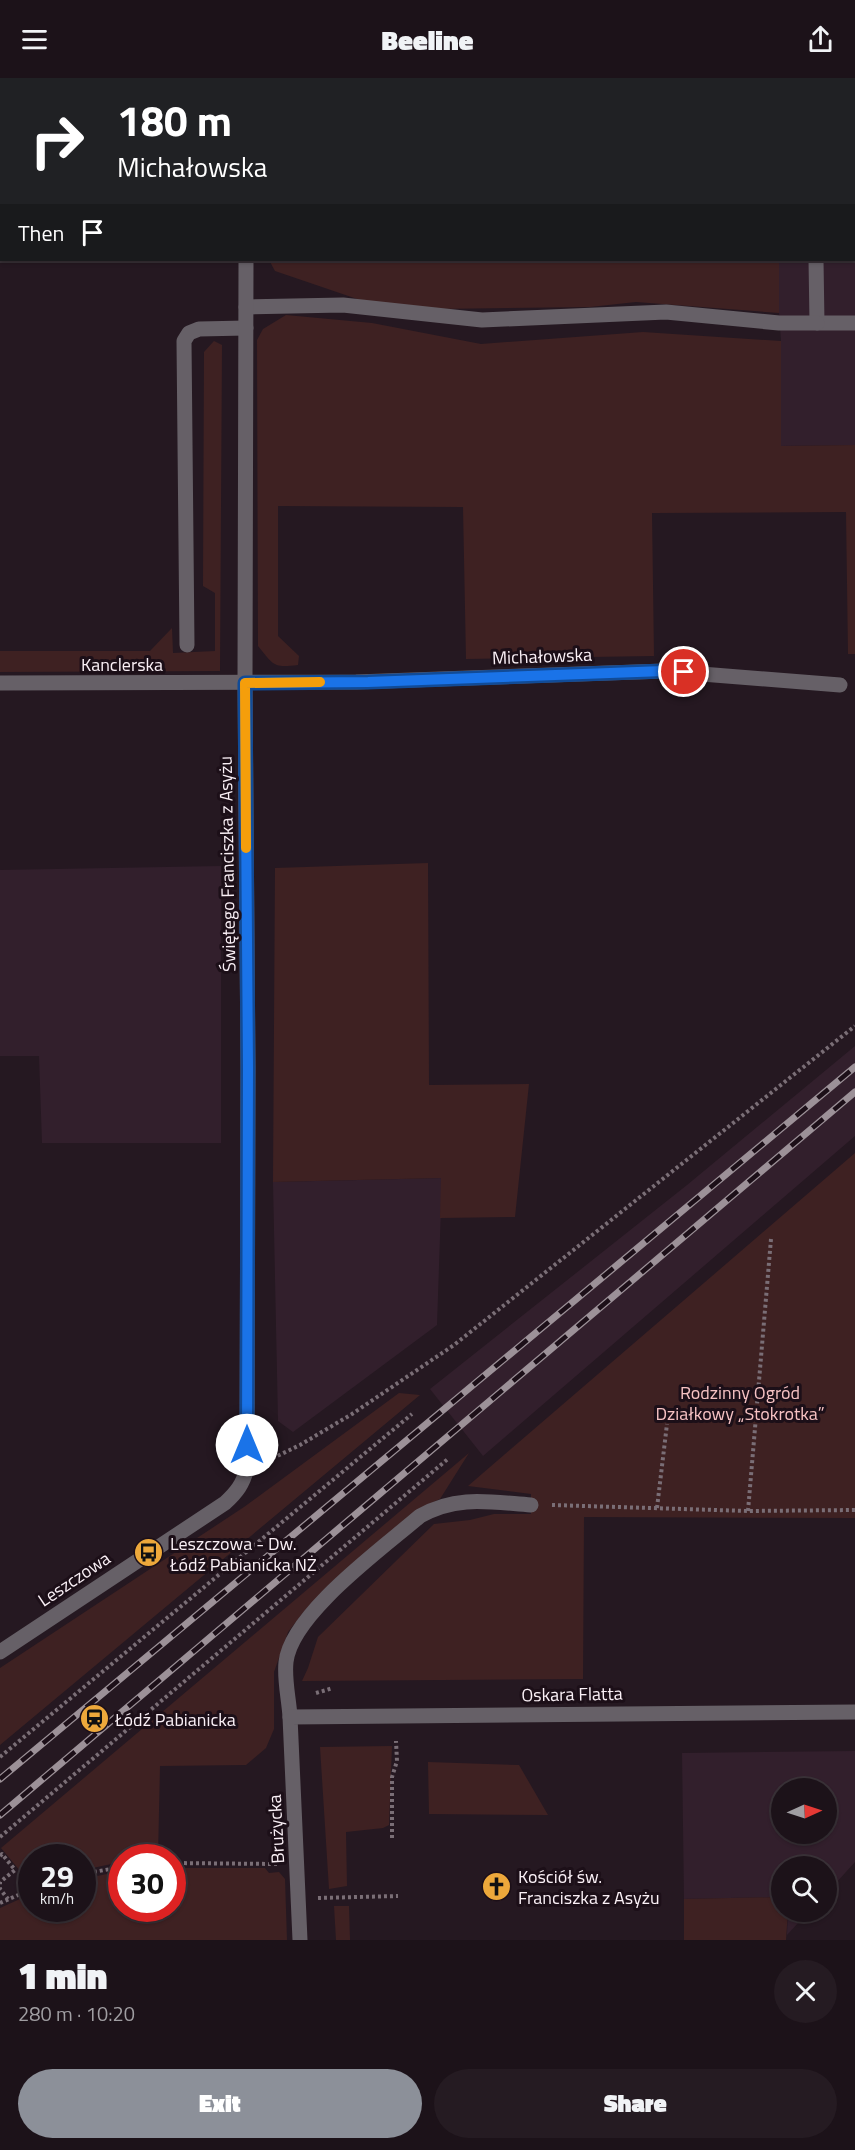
<!DOCTYPE html>
<html lang="en">
<head>
<meta charset="utf-8">
<style>
	body { margin:0; font-family:"Titillium Web",sans-serif; background:#251b22; color:#f1f3f6; height:100vh; display:flex; flex-direction:column; font-size:22px; white-space:nowrap }
	* { box-sizing:border-box; margin:0 }
	p { font-size:20px; color:#a09ea2 }
	.icon { flex:none; width:33px; height:33px; fill:none; stroke:currentColor; stroke-width:2; stroke-linecap:round; stroke-linejoin:round }
	.map { position:relative; height:1862px; overflow:hidden }
	.panel { display:flex; flex-direction:column; background:#1c1219; flex:1 }
	.panel>* { flex:none }
	.guide { position:absolute; left:0px; top:0px; width:855px; height:183px; box-shadow:0 2px 4px #0004,0 0 0 2px #3a3238; background:#202124; color:#fff; overflow:hidden }
	.needle { width:39px; rotate:87deg }
	.fabs { position:absolute; left:771px; top:1700px; display:grid; gap:12px }
	.fabs a { display:grid; place-items:center; width:66px; height:66px; border-radius:50%; background:#1c1219; box-shadow:0 2px 4px #0004,0 0 0 2px #3a3238; font-size:30px }
	.speed { position:absolute; left:18px; top:1766px; display:flex; gap:12px; font-size:30px; font-weight:700; text-align:center }
	.speed>* { display:grid; place-content:center; width:78px; height:78px; border-radius:50%; background:#1c1219; box-shadow:0 2px 4px #0004,0 0 0 2px #3a3238; line-height:1 }
	.speed small { font-size:15px; font-weight:400 }
	.speed .limit { border:9px solid #d22; background:#fff; color:#111 }
	.pin { position:absolute; display:grid; place-items:center; width:51px; height:51px; color:#fff; margin:-26px; border:3px solid #fff; border-radius:50%; box-shadow:0 2px 6px #0007 }
	.me { position:absolute; width:66px; margin:-33px; rotate:0deg; stroke-linejoin:round; filter:drop-shadow(0 0 4px #0008) }
	.turn { display:flex; align-items:center; gap:21px; height:126px; padding:0 18px; font-size:27px }
	.turn .icon { width:78px; height:78px; stroke-width:2.5 }
	.turn b { display:block; font-size:42px; line-height:51px }
	.then { display:flex; align-items:center; height:57px; padding:0 18px; background:#0003; gap:12px; font-size:22px }
	.round { display:grid; place-items:center; flex:none; width:63px; height:63px; border-radius:32px; background:#251b22 }
	.overview { display:flex; align-items:center; justify-content:space-between; height:102px; padding:0 18px }
	h1 { font-size:36px; font-weight:800; line-height:45px }
	.action { display:flex; gap:12px; margin-top:auto; padding:12px 18px }
	.action a { flex:1; height:69px; border-radius:36px; background:#8c9099; color:#fff; font-size:24px; font-weight:800; line-height:69px; text-align:center }
	.action a+a { background:#251b22; color:#f1f3f6 }
	header { display:flex; justify-content:space-between; align-items:center; height:78px; padding:0 18px; background:#1c1219; font-size:27px; font-weight:800 }
	.map>svg:first-child { display:block }
	.built { fill:#321f2c; fill-rule:evenodd }
	.green { fill:#3e2122 }
	.lines { fill:none; stroke-linecap:round; stroke-linejoin:round }
	.path { stroke:#7a6e76; stroke-width:4; stroke-dasharray:3 3; stroke-linecap:butt }
	.lane { stroke:#666067; stroke-width:15 }
	.street { stroke:#666067; stroke-width:15 }
	.secondary { stroke:#8f8792; stroke-width:15 }
	.rail-casing { stroke:#9c9198; stroke-width:7 }
	.rail { stroke:#1c0f18; stroke-width:4.5; stroke-dasharray:14; stroke-linecap:butt }
	.route-casing { stroke:#114b97; stroke-width:15 }
	.route { stroke:#1a73e8; stroke-width:10 }
	.slow { stroke:#f59e0b; stroke-width:10 }
	.labels { text-anchor:middle; dominant-baseline:central; stroke-width:6; stroke-linejoin:round; paint-order:stroke }
	.street-label { font-size:18px; fill:#faf0f6; stroke:#1c0f18 }
	.park-label { font-size:18px; fill:#f6c2c3; stroke:#1c0f18 }
	.poi-label { font-size:18px; fill:#faf0f6; stroke:#1c0f18; text-anchor:start }
</style>
</head>
<body>
<header><svg class="icon" aria-label="menu" viewBox="0 0 24 24"><path d="M4 6h16M4 12h16M4 18h16"/></svg>Beeline<svg class="icon" aria-label="share" viewBox="0 0 24 24"><path d="M12 15V3M7 8l5-5 5 5M5 13v7h14v-7"/></svg></header>
<div class="map">
<svg width="855" height="1862" viewBox="0 0 855 1862">
	<rect width="100%" height="100%" fill="#251821"/>
	<g class="built">
		<path d="M 287,0 L 855,0 L 855,367 L 781,368 L 781,263 L 779,235 L 779,182 L 854,182 L 854,2 Z"/>
		<path d="M 293,182 L 641,182 L 294,184 Z"/>
		<path d="M 221,788 L 221,1065 L 42,1065 L 39,978 L 0,978 L 0,792 Z"/>
		<path d="M 855,968 L 855,1058 L 483,1378 L 430,1311 L 687,1107 Z"/>
		<path d="M 442,1100 L 437,1247 L 293,1354 L 278,1343 L 273,1104 Z"/>
		<path d="M 855,1673 L 855,1784 L 827,1815 L 826,1788 L 782,1788 L 781,1819 L 684,1821 L 682,1675 ZM 782,1710 L 826,1710 L 826,1755 L 782,1755 Z"/>
		<path d="M 788,1833 L 809,1833 L 787,1857 Z"/>
	</g>
	<g class="green">
		<path d="M 269,182 L 293,182 L 294,184 L 779,182 L 779,235 L 636,224 L 590,229 L 435,231 L 366,224 L 275,193 Z"/>
		<path d="M 286,237 L 372,245 L 481,266 L 643,254 L 781,263 L 781,368 L 855,367 L 855,576 L 848,576 L 846,434 L 652,435 L 654,578 L 466,581 L 463,429 L 278,428 L 278,558 L 299,578 L 298,587 C 272,590 274,587 258,568 L 257,262 L 263,251 Z"/>
		<path d="M 214,263 L 222,267 L 220,593 L 0,594 L 0,573 L 150,573 L 172,550 L 173,575 L 215,573 L 215,515 L 203,508 L 204,274 Z"/>
		<path d="M 428,785 L 429,1007 L 529,1006 L 515,1139 L 440,1140 L 441,1100 L 273,1104 L 275,790 Z"/>
		<path d="M 855,1075 L 855,1440 L 584,1439 L 583,1601 L 302,1603 L 308,1590 L 318,1559 L 434,1446 L 470,1442 L 494,1436 L 531,1436 L 531,1416 L 468,1408 Z"/>
		<path d="M 399,1315 L 420,1317 L 0,1667 L 0,1590 L 244,1429 Z"/>
		<path d="M 469,1375 L 440,1421 L 422,1429 L 331,1507 L 306,1531 L 288,1554 L 274,1594 L 274,1651 L 266,1670 L 246,1687 L 160,1688 L 158,1779 L 122,1779 L 121,1784 L 83,1792 L 82,1779 L 32,1779 L 31,1806 L 1,1770 Z"/>
		<path d="M 392,1668 L 389,1747 L 383,1750 L 346,1754 L 347,1808 L 329,1811 L 320,1669 Z"/>
		<path d="M 428,1684 L 519,1687 L 548,1737 L 429,1736 Z"/>
		<path d="M 173,1790 L 265,1790 L 269,1795 L 279,1794 L 285,1801 L 287,1862 L 0,1862 L 0,1830 L 31,1816 L 32,1830 L 82,1830 L 83,1801 L 121,1793 L 122,1830 L 172,1830 Z"/>
		<path d="M 781,1819 L 782,1833 L 788,1833 L 786,1862 L 684,1862 L 684,1821 Z"/>
		<path d="M 334,1828 L 349,1828 L 350,1862 L 336,1862 Z"/>
	</g>
	<g class="lines">
		<g class="path">
			<path d="M 267,1383 L 300,1367 L 352,1336 L 454,1267 L 855,948"/>
			<path d="M 552,1427 L 748,1433 L 855,1432"/>
			<path d="M 657,1430 L 667,1346"/>
			<path d="M 748,1433 L 771,1161"/>
			<path d="M 316,1615 L 333,1610"/>
			<path d="M 0,1679 L 412,1336"/>
			<path d="M 0,1759 L 449,1380"/>
			<path d="M 392,1760 L 392,1699 L 397,1683 L 396,1663"/>
			<path d="M 0,1778 L 2,1776 L 15,1792 L 0,1804 L 0,1811 L 8,1821"/>
			<path d="M 172,1785 L 277,1786"/>
			<path d="M 82,1796 L 122,1789"/>
			<path d="M 318,1820 L 398,1818"/>
			<path d="M 0,1825 L 32,1811"/>
		</g>
		<g class="lane">
			<path d="M 854,82 L 855,82"/>
			<path d="M 816,182 L 817,245 L 855,245"/>
			<path d="M 246,229 L 343,227 L 482,242 L 666,234 L 779,245 L 817,245"/>
			<path d="M 187,567 L 184,263 L 189,255 L 199,251 L 246,250"/>
			<path d="M 290,1639 C 289,1621 284,1602 286,1584 C 291,1536 383,1470 420,1438 C 457,1417 490,1424 531,1427"/>
		</g>
		<g class="street">
			<path d="M 0,605 L 356,604 L 664,593 L 840,607"/>
			<path d="M 0,1574 L 225,1425 C 237,1414 243,1406 247,1390 L 248,989 L 245,605 L 246,182"/>
			<path d="M 300,1862 L 290,1639 L 855,1634"/>
		</g>
		<g class="secondary">
			<path d="M 250,2 L 250,0"/>
			<path d="M 0,36 L 2,36"/>
		</g>
		<defs>
			<g id="rail">
				<path d="M 0,1701 L 855,989"/>
				<path d="M 0,1737 L 855,1014"/>
			</g>
		</defs>
		<use href="#rail" class="rail-casing"/>
		<use href="#rail" class="rail"/>
	</g>
	<g class="lines">
		<defs>
			<path id="route" d="M 247,1367 L 248,989 L 245,605 L 368,604 L 664,593 L 684,594"/>
		</defs>
		<use href="#route" class="route-casing"/>
		<use href="#route" class="route"/>
		<path class="slow" d="M 246,770 L 245,605 L 320,604"/>
	</g>
	<defs>
		<symbol id="bus-disc" viewBox="-11 -11 22 22"><circle r="9.5" fill="#eda83b" stroke="#1c0f18"/><path d="M-5-6H5V4H4V6H2V4H-2V6H-4V4H-5ZM-3.5-4V0h7V-4ZM-3.5 1.2v1.5H-2V1.2ZM2 1.2v1.5H3.5V1.2Z" fill="#111"/></symbol>
		<symbol id="station-disc" viewBox="-11 -11 22 22"><circle r="9.5" fill="#eda83b" stroke="#1c0f18"/><path d="M-3-6H3Q5-6 5-4V2Q5 4 3 4L4.5 6H3L1.5 4h-3L-3 6H-4.5L-3 4Q-5 4-5 2V-4Q-5-6-3-6ZM-3.5-4v3h7v-3ZM-3.5 1v1.5H-2V1ZM2 1v1.5H3.5V1Z" fill="#111"/></symbol>
		<symbol id="church-disc" viewBox="-11 -11 22 22"><circle r="9.5" fill="#eda83b" stroke="#1c0f18"/><path d="M-1.2-6h2.4v3.5h3.3v2.4h-3.3V6h-2.4V-.1h-3.3v-2.4h3.3Z" fill="#111"/></symbol>
	</defs>
	<g fill-rule="evenodd">
		<use href="#bus-disc" x="132" y="1458" width="33" height="33"/>
		<use href="#station-disc" x="78" y="1624" width="33" height="33"/>
		<use href="#church-disc" x="480" y="1792" width="33" height="33"/>
	</g>
	<g class="labels">
		<g class="street-label">
			<text transform="translate(542 578) rotate(-2)">Michałowska</text>
			<text x="122" y="586">Kanclerska</text>
			<text transform="translate(227 786) rotate(-91)">Świętego Franciszka z Asyżu</text>
			<text transform="translate(74 1501) rotate(-34)">Leszczowa</text>
			<text transform="translate(572 1616) rotate(-1)">Oskara Flatta</text>
			<text transform="translate(276 1751) rotate(-93)">Brużycka</text>
		</g>
		<g class="park-label">
			<text x="740" y="1314">Rodzinny Ogród<tspan x="740" dy="21">Działkowy „Stokrotka”</tspan></text>
		</g>
		<g class="poi-label">
			<text x="170" y="1465">Leszczowa - Dw.<tspan x="170" dy="21">Łódź Pabianicka NŻ</tspan></text>
			<text x="115" y="1641">Łódź Pabianicka</text>
			<text x="518" y="1798">Kościół św.<tspan x="518" dy="21">Franciszka z Asyżu</tspan></text>
		</g>
	</g>
</svg>
<div class="fabs">
<a><svg class="needle" viewBox="-14 -14 28 28"><path d="M0-13l5 13h-10z" fill="#e53935"/><path d="M0 13l5-13h-10z" fill="#a09ea2"/></svg></a>
<a><svg class="icon" aria-label="search" viewBox="0 0 24 24"><circle cx="10" cy="10" r="6"/><path d="M15 15l6 6"/></svg></a>
</div>
<div class="speed"><div>29<small>km/h</small></div><div class="limit">30</div></div>
<div class="pin" style="left:684px;top:594px;background:#d93025"><svg class="icon" aria-label="arrive" viewBox="0 0 24 24"><path d="M6 21V4h12l-3 4 3 4H6"/></svg></div>
<svg class="me" style="left:247px;top:1367px" viewBox="-20 -20 40 40"><circle r="19" fill="#fff"/><path d="M0-13L10 11 0 6-10 11z" fill="#1a73e8"/></svg>
<div class="guide">
<div class="turn"><svg class="icon" aria-label="right" viewBox="0 0 24 24"><path d="M7 20v-9h11M14 6l5 5-5 5"/></svg><div><b>180 m</b>Michałowska</div></div>
<div class="then">Then<svg class="icon" aria-label="arrive" viewBox="0 0 24 24"><path d="M6 21V4h12l-3 4 3 4H6"/></svg></div>
</div>
</div>
<section class="panel">
<div class="overview"><div><h1>1 min</h1><p>280 m · 10:20</p></div><a class="round"><svg class="icon" aria-label="close" viewBox="0 0 24 24"><path d="M6 6l12 12M18 6L6 18"/></svg></a></div>
<div class="action"><a>Exit</a><a>Share</a></div>
</section>
</body>
</html>
